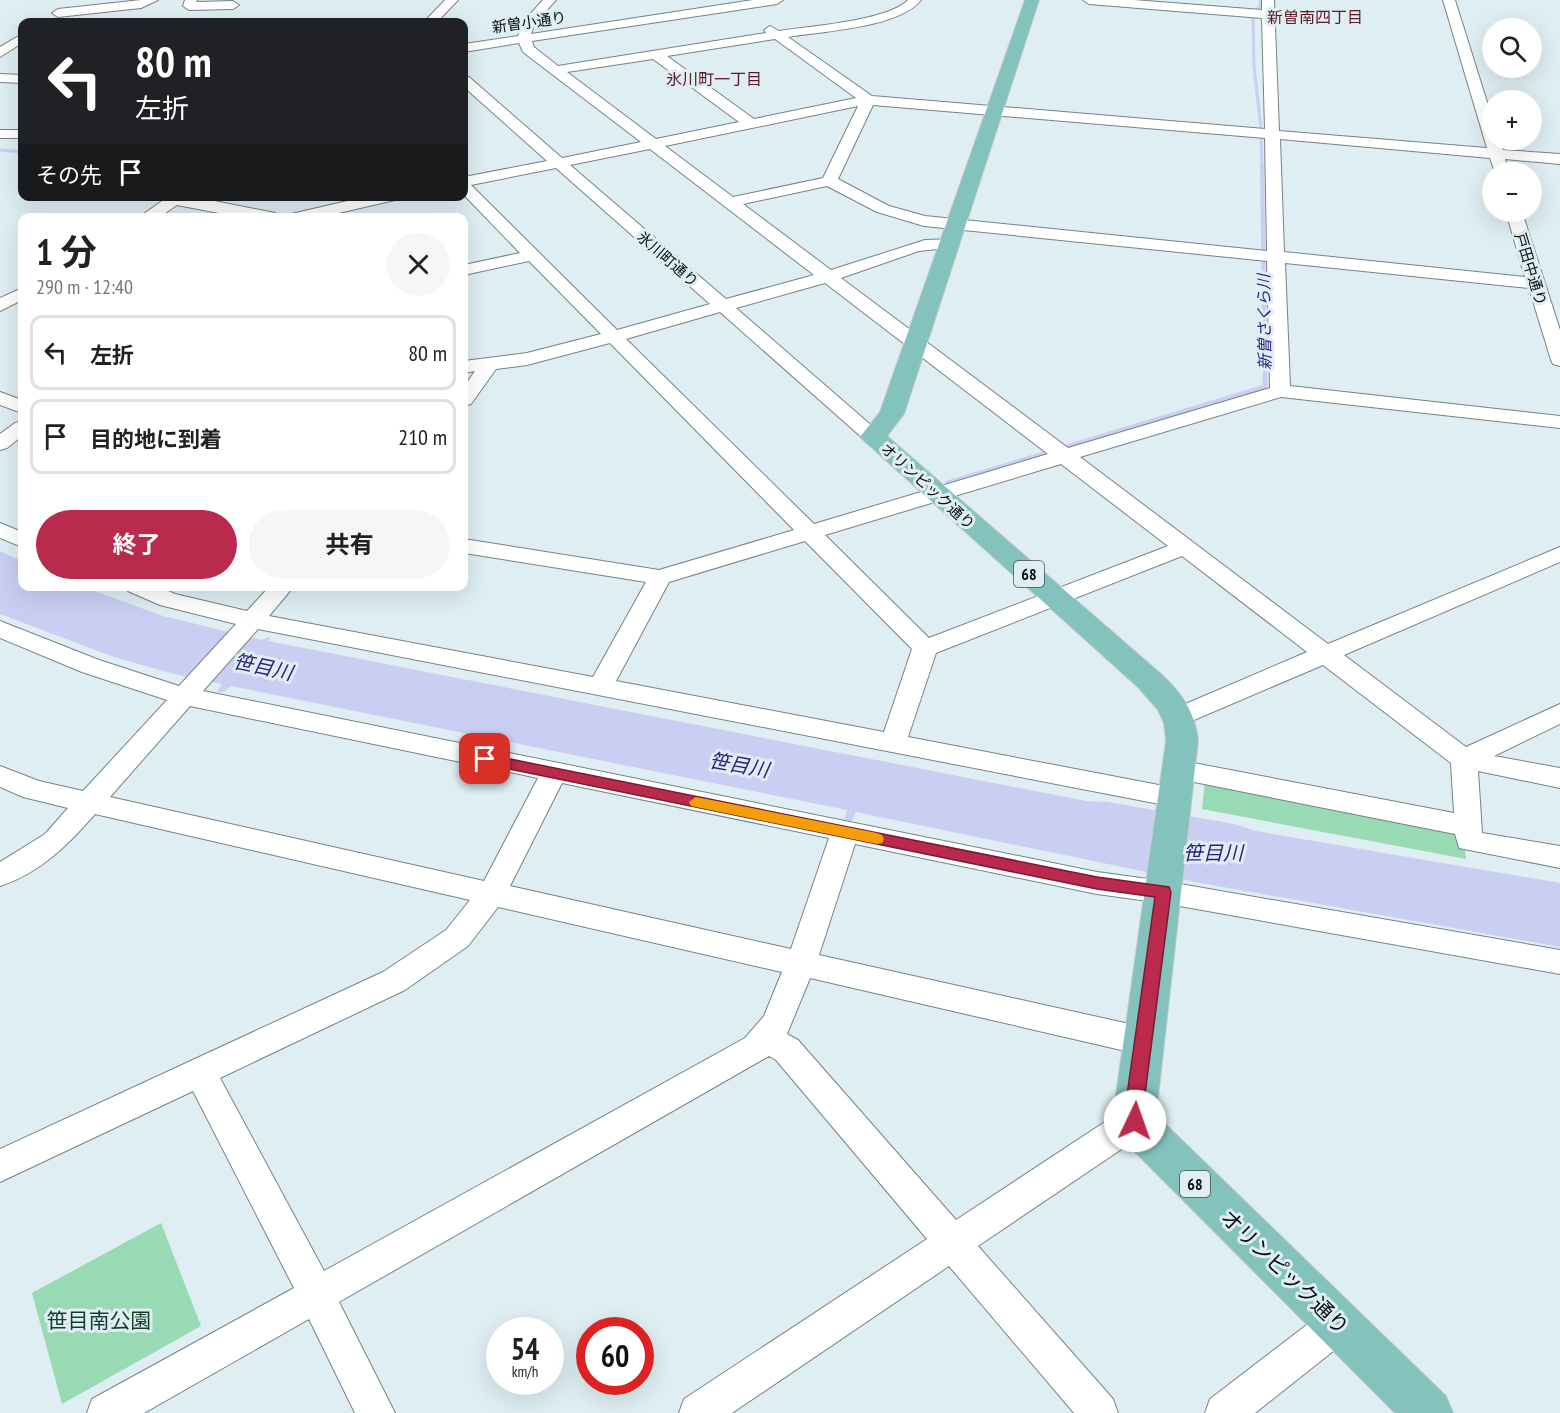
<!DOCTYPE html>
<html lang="ja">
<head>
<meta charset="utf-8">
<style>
	body { margin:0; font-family:"PT Sans Narrow","Noto Sans JP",sans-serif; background:#f6f6f6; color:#202124; height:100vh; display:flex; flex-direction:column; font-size:22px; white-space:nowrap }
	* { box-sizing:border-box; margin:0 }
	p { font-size:20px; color:#757577 }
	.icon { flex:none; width:33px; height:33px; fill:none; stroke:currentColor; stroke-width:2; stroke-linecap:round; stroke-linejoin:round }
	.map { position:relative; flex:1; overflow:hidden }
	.side { position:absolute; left:18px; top:213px; width:450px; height:378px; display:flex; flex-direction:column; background:#fff; border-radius:12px; box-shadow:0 6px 24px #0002 }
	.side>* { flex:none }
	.banner { position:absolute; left:18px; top:18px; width:450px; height:183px; border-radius:12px; box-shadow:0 6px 24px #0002; background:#202124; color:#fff; overflow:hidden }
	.tools { position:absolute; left:1482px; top:18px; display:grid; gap:12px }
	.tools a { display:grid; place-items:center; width:60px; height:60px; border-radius:50%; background:#fff; box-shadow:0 6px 24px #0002; font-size:30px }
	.speed { position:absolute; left:486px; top:1317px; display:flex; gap:12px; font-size:30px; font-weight:700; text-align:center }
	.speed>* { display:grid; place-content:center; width:78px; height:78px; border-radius:50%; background:#fff; box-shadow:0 6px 24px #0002; line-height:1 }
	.speed small { font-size:15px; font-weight:400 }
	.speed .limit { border:9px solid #d22; background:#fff; color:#111 }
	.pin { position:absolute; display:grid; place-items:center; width:51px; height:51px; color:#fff; margin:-26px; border-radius:12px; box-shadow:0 3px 9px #0006 }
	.me { position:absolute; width:66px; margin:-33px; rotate:3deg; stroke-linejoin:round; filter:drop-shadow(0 0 4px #0008) }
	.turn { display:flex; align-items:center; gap:21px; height:126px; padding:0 18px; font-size:27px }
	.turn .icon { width:78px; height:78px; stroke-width:2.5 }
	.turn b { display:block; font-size:42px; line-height:51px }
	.then { display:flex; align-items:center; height:57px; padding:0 18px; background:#0003; gap:12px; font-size:22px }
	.round { display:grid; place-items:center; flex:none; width:63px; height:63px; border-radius:32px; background:#f6f6f6 }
	.overview { display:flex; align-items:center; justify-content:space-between; height:102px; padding:0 18px }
	h1 { font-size:36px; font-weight:700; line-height:45px }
	.action { display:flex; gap:12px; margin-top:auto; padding:12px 18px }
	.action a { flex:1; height:69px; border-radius:36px; background:#ba2a4c; color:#fff; font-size:24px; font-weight:700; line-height:69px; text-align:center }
	.action a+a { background:#f6f6f6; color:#202124 }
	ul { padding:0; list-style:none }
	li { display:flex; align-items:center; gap:18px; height:75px; margin:0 12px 9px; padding:0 6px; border:3px solid #e0e0e0; border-radius:12px }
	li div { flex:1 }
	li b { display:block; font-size:22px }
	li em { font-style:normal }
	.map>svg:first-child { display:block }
	.green { fill:#98dab3 }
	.water { fill:#cacef2 }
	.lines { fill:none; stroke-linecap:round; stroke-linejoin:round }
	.stream-far2 { stroke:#cacef2; stroke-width:3 }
	.stream-far1 { stroke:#cacef2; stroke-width:4 }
	.stream { stroke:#cacef2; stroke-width:5 }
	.minor-casing { stroke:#758388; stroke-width:2 }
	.major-casing { stroke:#c9caca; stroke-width:2 }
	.minor { fill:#fff; fill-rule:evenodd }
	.major { fill:#84c2be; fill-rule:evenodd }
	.route { fill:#ba2a4c; stroke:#791b31; stroke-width:1.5 }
	.slow { fill:#f59e0b }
	.labels { text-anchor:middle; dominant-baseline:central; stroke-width:6; stroke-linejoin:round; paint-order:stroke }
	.far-street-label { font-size:15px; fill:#080d0f; stroke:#deeef3 }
	.far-neighbourhood-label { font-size:16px; fill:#5e1926; stroke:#deeef3 }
	.far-water-label { font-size:16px; font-style:italic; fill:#2c1b7e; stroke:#deeef3 }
	.shield { fill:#deeef3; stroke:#485053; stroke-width:1.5 }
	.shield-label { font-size:16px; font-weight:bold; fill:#080d0f }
	.water-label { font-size:20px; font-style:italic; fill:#2c1b7e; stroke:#deeef3 }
	.near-street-label { font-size:21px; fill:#080d0f; stroke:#deeef3 }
	.near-park-label { font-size:21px; fill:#133f29; stroke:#deeef3 }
</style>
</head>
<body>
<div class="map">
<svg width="1560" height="1413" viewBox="0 0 1560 1413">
	<rect width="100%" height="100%" fill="#deeef3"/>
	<g class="green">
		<path d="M 1205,780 L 1463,829 L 1466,859 L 1202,809 Z"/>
		<path d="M 161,1223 L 201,1326 L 62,1404 L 32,1293 Z"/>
	</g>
	<path class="water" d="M 0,551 L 22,561 L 22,586 L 84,587 L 163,616 L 262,640 L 271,636 L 268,641 L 1086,801 L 1108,802 L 1234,824 L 1256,831 L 1560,883 L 1560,947 L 1195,882 L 856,812 L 851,822 L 844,821 L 847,810 L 231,686 L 224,692 L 217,692 L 222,684 L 174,674 L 114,657 L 0,614 Z"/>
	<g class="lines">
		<g class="stream-far2">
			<path d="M 1260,0 L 1260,6 L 1253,15 L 1254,66 L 1261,129 L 1262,168"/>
			<path d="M 0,150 L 22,152"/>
		</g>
		<path class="stream-far1" d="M 1262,167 L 1265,380"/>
		<path class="stream" d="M 948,483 L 1265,387 L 1265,379"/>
		<defs>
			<g id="minor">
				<path d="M 141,0 L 158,0 L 141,8 L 58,17 L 52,13 L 58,9 Z"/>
				<path d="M 185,0 L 197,0 L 196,2 L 233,1 L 239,5 L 233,9 L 189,10 L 183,6 Z"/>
				<path d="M 445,0 L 458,0 L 437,22 L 424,22 Z"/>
				<path d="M 543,0 L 556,0 L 535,23 L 531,34 L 753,0 L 783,0 L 777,4 L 532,41 L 534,47 L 558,66 L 766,33 L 764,30 L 770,26 L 779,31 C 811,26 887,21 908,0 L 921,0 C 899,28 823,31 788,37 L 872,96 L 1265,129 L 1262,18 L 1089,4 L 1083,0 L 1134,0 L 1262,10 L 1262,0 L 1274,0 L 1279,131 L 1487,148 L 1443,0 L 1455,0 L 1492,118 L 1492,140 L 1499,140 L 1503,150 L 1560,154 L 1560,164 L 1505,159 L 1509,172 L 1495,172 L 1490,158 L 1280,139 L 1284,252 L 1525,277 L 1506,212 L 1522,212 L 1560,330 L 1560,366 L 1553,364 L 1551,360 L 1529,288 L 1285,263 L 1290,386 L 1560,416 L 1560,428 L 1281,397 L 1080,457 L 1328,644 L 1560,547 L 1560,562 L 1344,655 L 1466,747 L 1560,704 L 1560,724 L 1494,756 L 1560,768 L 1560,788 L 1478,771 L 1482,833 L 1560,846 L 1560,868 L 1459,848 L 1455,834 L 1169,777 L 1165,770 L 1169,763 L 1178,760 L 1454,813 L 1451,763 L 1323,665 L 1187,723 L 1178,726 L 1169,723 L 1165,717 L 1169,711 L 1307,652 L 1182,556 L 936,653 L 908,737 L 1185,790 L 1189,797 L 1185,804 L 1175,807 L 258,629 L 203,691 L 1097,872 L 1163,881 L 1560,950 L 1560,974 L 1163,903 L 1097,894 L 855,844 L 819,955 L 1143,1027 L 1154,1031 L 1159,1041 L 1154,1051 L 1143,1055 L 810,978 L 787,1034 L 798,1040 L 956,1220 L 1123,1110 L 1135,1106 L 1147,1110 L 1152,1121 L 1147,1132 L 978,1246 L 1113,1399 L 1118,1413 L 1074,1413 L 949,1266 L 732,1413 L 679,1413 L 684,1399 L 927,1239 L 776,1060 L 769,1056 L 339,1302 L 395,1413 L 355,1413 L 309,1319 L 144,1413 L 87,1413 L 92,1399 L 294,1288 L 193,1091 L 0,1182 L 0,1149 L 383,972 L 446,930 L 470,900 L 95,814 C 68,845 40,873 0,886 L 0,862 L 45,834 L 68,808 L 23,797 L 0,787 L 0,766 L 39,781 L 83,791 L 167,700 L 82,672 L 0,638 L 0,621 L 99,660 L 179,686 L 236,624 L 160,605 L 128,591 L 125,586 L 157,586 L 175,594 L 247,611 L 270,586 L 294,586 L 269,616 L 593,677 L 646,582 L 464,553 L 464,539 L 659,570 L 794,530 L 610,343 L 527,365 L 496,369 L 471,404 L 464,406 L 464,387 L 475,371 L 464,373 L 464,361 L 527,353 L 601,334 L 529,261 L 464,275 L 464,265 L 520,253 L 464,195 L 464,177 L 547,161 L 464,87 L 464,76 L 469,77 L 562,158 L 641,142 L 523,52 L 519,43 L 464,52 L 464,44 L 518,36 L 523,22 ZM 775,39 L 856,98 L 754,119 L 667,56 ZM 653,59 L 739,122 L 656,139 L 567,72 ZM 873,105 L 1265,138 L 1267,251 L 925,216 L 889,206 L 838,179 ZM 858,106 L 823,178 L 733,197 L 665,146 ZM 650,149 L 814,275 L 726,299 L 570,165 ZM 556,168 L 710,304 L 617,330 L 471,185 ZM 827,186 L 877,212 L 924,226 L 1267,261 L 1270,388 L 1068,448 L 841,278 L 919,251 L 956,247 L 958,243 L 956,239 L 925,240 L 831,270 L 743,204 ZM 825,283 L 1048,454 L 814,524 L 626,339 L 720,312 L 866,441 L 880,441 L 883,437 L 880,433 L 736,308 ZM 1061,464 L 1168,546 L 929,638 L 825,535 ZM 805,541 L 912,649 L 884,732 L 616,681 L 669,582 ZM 190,706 L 538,778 L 484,881 L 110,797 ZM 562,783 L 829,838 L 791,949 L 510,886 ZM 498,907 L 782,972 L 764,1016 L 745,1038 L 324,1271 L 220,1078 L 405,990 L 468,946 Z"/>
				<path d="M 22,34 L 22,43 L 0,57 L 0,47 Z"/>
				<path d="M 0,74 L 22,75 L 22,83 L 0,82 Z"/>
				<rect x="0" y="130" width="22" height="8"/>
				<path d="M 169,196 L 189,196 L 275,213 L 283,218 L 245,218 L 177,205 L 158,218 L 138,218 Z"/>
				<path d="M 369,196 L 401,196 L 399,199 L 317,218 L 285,218 L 287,215 Z"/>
				<path d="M 22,288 L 22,300 L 0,311 L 0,298 Z"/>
				<path d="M 0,392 L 22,400 L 22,413 L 0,405 Z"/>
				<path d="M 22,421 L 22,436 L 7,448 L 0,450 L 0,434 L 15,423 Z"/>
				<path d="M 0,523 L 22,532 L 22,547 L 0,538 Z"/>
				<path d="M 1338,1305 L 1351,1311 L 1357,1324 L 1351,1337 L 1255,1413 L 1205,1413 L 1210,1399 L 1325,1311 Z"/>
			</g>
			<path id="major" d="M 1025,0 L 1039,0 L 904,414 L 887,436 L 1161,674 C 1181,692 1196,713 1198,741 L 1156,1115 L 1446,1396 L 1453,1413 L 1395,1413 L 1133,1150 C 1119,1132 1114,1126 1115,1102 L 1166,741 L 1164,723 L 1158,710 L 1139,688 L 860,437 L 880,412 Z"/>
		</defs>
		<use href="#minor" class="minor-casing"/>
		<use href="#major" class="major-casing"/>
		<use href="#minor" class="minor"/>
		<use href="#major" class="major"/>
	</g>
	<path class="route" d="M 485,754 L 1097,877 L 1169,887 L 1171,892 L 1144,1102 L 1144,1121 L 1141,1127 L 1135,1129 L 1129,1127 L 1126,1121 L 1126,1102 L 1155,897 L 1097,889 L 480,763 L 478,759 L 480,755 Z"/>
	<path class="slow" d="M 696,797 L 877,833 L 882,835 L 884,839 L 882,843 L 877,844 L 691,806 L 689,802 Z"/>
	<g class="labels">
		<g class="far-street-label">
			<text transform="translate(529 22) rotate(-8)">新曽小通り</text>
			<text transform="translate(668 259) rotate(41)">氷川町通り</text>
			<text transform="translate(1531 269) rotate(73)">戸田中通り</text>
			<text transform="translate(928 486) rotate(42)">オリンピック通り</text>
		</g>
		<g class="far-neighbourhood-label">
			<text x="1315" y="17">新曽南四丁目</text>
			<text x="714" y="79">氷川町一丁目</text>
		</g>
		<g class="far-water-label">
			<text transform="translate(1264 322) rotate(-91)">新曽さくら川</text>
		</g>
		<g class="shield">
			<rect x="1014" y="561" width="30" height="26" rx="4.5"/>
			<rect x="1180" y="1171" width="30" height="26" rx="4.5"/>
		</g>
		<g class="shield-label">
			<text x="1029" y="574">68</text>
			<text x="1195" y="1184">68</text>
		</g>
		<g class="water-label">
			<text transform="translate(263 667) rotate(12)">笹目川</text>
			<text transform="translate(739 765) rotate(10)">笹目川</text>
			<text x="1213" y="853">笹目川</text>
		</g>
		<g class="near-street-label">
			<text transform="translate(1285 1272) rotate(44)">オリンピック通り</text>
		</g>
		<g class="near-park-label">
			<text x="99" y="1320">笹目南公園</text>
		</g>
	</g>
</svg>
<div class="tools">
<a><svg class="icon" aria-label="search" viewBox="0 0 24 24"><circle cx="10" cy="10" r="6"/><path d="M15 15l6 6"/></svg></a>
<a>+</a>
<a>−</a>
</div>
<div class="speed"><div>54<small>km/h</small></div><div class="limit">60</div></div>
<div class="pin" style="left:485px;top:759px;background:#d93025"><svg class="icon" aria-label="arrive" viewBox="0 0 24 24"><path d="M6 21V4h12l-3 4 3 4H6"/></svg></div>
<svg class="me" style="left:1135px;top:1121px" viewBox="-20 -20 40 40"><circle r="19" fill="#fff"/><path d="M0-13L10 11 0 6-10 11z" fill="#ba2a4c"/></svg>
<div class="banner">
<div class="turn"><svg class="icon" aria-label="left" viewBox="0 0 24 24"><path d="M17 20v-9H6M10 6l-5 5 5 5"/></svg><div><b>80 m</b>左折</div></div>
<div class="then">その先<svg class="icon" aria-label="arrive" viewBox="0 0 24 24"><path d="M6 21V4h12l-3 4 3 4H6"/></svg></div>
</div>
<section class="side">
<div class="overview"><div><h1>1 分</h1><p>290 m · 12:40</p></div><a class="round"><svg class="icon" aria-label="close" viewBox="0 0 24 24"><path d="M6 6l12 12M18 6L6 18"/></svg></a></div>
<ul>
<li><svg class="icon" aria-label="left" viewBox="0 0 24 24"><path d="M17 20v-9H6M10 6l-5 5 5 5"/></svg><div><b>左折</b></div><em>80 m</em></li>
<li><svg class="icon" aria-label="arrive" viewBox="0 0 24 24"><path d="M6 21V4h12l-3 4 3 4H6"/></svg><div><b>目的地に到着</b></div><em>210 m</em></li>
</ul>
<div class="action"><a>終了</a><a>共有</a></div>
</section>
</div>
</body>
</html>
